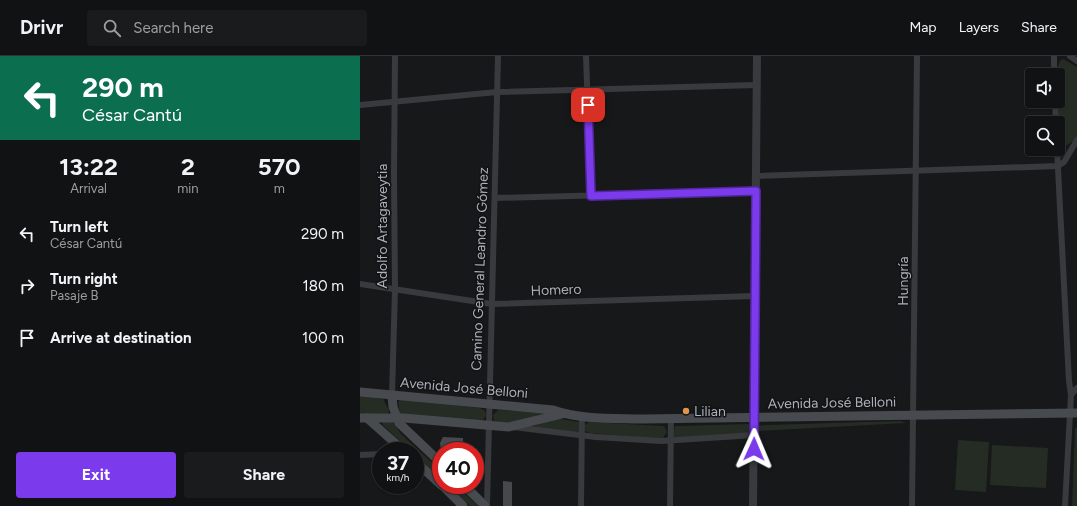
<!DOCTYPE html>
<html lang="en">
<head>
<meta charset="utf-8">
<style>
	body { margin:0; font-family:Figtree,sans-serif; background:#1a1b1c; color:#f1f3f6; height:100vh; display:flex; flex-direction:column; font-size:15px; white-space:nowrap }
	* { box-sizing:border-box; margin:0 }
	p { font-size:13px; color:#9c9ea0 }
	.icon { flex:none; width:22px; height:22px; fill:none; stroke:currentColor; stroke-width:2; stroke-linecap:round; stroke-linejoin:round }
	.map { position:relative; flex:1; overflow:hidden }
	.panel { display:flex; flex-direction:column; background:#111213; width:360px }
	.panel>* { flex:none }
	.guide { background:#0b6e4f; color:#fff; overflow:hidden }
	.controls { position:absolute; left:665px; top:12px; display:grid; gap:8px }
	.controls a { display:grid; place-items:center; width:40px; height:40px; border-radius:4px; background:#111213; box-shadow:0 1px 3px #0004,0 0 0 1px #303233; font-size:20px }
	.speed { position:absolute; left:12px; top:386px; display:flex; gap:8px; font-size:20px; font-weight:700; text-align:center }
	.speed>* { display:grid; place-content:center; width:52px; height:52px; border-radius:50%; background:#111213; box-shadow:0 1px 3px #0004,0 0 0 1px #303233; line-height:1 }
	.speed small { font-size:10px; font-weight:400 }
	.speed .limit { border:6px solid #d22; background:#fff; color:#111 }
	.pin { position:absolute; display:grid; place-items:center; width:34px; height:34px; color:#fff; margin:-17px; border-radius:8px; box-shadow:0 2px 6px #0006 }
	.me { position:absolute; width:44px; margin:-22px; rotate:1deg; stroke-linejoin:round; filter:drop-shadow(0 0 3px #0008) }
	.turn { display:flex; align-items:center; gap:14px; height:84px; padding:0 16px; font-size:18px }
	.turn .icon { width:52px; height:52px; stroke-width:2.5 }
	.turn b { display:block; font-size:28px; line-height:34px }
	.eta { display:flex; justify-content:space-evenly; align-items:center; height:68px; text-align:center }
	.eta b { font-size:24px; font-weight:700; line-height:28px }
	.button { display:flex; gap:8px; margin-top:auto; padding:8px 16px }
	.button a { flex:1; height:46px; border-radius:4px; background:#7c3aed; color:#fff; font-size:16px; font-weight:700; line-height:46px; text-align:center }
	.button a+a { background:#1a1b1c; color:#f1f3f6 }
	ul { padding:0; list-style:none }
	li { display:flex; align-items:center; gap:12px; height:52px; padding:0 16px }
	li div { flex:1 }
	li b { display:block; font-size:15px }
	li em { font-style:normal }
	header { display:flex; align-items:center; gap:24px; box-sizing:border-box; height:56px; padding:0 20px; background:#111213; border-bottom:1px solid #303233 }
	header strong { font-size:19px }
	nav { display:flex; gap:22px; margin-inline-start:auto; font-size:14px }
	.search { width:280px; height:36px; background:#1a1b1c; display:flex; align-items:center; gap:10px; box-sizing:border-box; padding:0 14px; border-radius:4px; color:#9c9ea0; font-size:15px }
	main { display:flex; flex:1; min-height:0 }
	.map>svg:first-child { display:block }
	.green { fill:#242c24 }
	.building { fill:#47484c }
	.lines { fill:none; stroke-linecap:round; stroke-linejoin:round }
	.minor { stroke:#393a3e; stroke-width:6 }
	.tertiary { stroke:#393a3e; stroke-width:8 }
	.secondary { stroke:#474a4e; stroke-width:9 }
	.route-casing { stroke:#51269a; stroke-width:10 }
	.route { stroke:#7c3aed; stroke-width:7 }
	.poi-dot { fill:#df954a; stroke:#121314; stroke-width:1.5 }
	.labels { text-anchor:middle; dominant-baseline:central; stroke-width:3; stroke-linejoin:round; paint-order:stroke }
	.street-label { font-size:14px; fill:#abb1b8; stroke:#121314 }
	.poi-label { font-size:14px; fill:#abb1b8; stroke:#121314; text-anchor:start }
</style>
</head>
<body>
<header>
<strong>Drivr</strong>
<div class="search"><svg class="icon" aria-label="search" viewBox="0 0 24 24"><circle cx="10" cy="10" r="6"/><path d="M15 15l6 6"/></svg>Search here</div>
<nav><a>Map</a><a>Layers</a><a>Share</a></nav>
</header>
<main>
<section class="panel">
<div class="guide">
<div class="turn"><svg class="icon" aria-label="left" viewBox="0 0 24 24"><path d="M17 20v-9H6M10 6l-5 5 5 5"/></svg><div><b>290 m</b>César Cantú</div></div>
</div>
<div class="eta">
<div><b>13:22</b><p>Arrival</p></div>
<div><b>2</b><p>min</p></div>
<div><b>570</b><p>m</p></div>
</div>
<ul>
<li><svg class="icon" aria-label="left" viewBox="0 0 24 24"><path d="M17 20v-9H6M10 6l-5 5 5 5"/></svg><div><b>Turn left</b><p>César Cantú</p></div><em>290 m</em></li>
<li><svg class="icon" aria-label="right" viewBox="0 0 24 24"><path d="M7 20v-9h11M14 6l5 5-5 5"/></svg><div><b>Turn right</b><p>Pasaje B</p></div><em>180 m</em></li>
<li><svg class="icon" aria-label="arrive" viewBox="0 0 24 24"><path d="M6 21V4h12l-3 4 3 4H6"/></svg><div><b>Arrive at destination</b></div><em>100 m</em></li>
</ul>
<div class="button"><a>Exit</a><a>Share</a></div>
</section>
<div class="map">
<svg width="717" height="450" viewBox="0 0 717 450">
	<rect width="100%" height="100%" fill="#171819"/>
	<g class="green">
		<path d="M 703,3 L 717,11 L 717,81 L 715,84 L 707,89 L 700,83 L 697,12 L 700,5 Z"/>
		<path d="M 0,339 L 23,343 L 29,354 L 28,358 L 0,360 Z"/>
		<path d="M 40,343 L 120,352 L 125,355 L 126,360 L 122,365 L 40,358 L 38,347 Z"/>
		<path d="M 138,354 L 198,357 L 179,359 L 159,368 L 134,365 L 133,359 Z"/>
		<path d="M 194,362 L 219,366 L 219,376 L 171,371 Z"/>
		<path d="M 540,365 L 546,367 L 398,375 L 398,370 L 406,369 Z"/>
		<path d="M 22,366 L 33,366 L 41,378 L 81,415 L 81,423 L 55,399 L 55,395 L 51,395 L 23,369 Z"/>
		<path d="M 229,366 L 304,370 L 307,376 L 303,382 L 299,383 L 230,377 L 225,375 L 225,369 Z"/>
		<path d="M 389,368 L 390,369 L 390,377 L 315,382 L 313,379 L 315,370 Z"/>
		<path d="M 715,372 L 717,372 L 717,450 L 712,450 Z"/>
		<path d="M 598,384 L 629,386 L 626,436 L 595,434 Z"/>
		<path d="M 632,389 L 688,392 L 686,432 L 630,429 Z"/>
		<path d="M 88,429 L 96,429 L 118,450 L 110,450 Z"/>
	</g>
	<g class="building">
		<path d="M 83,381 L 103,382 L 103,395 L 81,395 L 80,387 Z"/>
		<path d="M 143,425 L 152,426 L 152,450 L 143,450 Z"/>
	</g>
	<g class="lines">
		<g class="minor">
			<path d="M 226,0 L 231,140"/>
			<path d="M 694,0 L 694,19"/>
			<path d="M 710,0 L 717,5"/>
			<path d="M 695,45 L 696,67"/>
			<path d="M 0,49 L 137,36 L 397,29"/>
			<path d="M 697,93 L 709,325 L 711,339 L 705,450"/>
			<path d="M 396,120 L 698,110 L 704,106 L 717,84"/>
			<path d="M 135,142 L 396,135"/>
			<path d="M 0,228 L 132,248 L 395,240"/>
			<path d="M 32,339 L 35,233 L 34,118 L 35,0"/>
			<path d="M 711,339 L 717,332"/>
			<path d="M 153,371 L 236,381 L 301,385 L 395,379"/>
			<path d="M 0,399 L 21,398"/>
			<path d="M 127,450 L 138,0"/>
			<path d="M 221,450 L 222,360"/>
			<path d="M 310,450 L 311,363"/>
			<path d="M 552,450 L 557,0"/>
		</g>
		<path class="tertiary" d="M 393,450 L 397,0"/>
		<g class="secondary">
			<path d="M 0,336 L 193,354 C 221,364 254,362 284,363 L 717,357"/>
			<path d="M 32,339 L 33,351 L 39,367 L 81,407"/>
			<path d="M 0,362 L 44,362 L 149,371 L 202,358"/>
			<path d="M 7,362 L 44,395"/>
			<path d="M 55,405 L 81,429"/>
			<path d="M 82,429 L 103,450"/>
			<path d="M 104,429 L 125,450"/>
		</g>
	</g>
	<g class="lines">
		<defs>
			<path id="route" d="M 228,49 L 231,140 L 396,135 L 394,393"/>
		</defs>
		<use href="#route" class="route-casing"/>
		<use href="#route" class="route"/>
	</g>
	<circle class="poi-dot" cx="326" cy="355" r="4"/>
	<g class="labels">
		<g class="street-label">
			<text transform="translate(22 170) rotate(-90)">Adolfo Artagaveytia</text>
			<text transform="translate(120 213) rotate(-88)">Camino General Leandro Gómez</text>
			<text transform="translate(543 225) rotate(-90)">Hungría</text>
			<text transform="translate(196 234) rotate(-2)">Homero</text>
			<text transform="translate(104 332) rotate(5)">Avenida José Belloni</text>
			<text transform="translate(472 347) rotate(-1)">Avenida José Belloni</text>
		</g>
		<g class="poi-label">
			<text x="334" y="355">Lilian</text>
		</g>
	</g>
</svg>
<div class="controls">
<a><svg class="icon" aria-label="sound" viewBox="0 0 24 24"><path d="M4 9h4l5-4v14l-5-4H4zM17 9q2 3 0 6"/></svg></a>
<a><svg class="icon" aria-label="search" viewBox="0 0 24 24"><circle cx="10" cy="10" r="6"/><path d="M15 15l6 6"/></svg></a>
</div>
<div class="speed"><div>37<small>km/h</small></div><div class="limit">40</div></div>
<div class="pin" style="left:228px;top:49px;background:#d93025"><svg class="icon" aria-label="arrive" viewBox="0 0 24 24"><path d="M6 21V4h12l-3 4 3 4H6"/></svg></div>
<svg class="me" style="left:394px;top:393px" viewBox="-20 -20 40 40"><path d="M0-17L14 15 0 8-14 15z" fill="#7c3aed" stroke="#fff" stroke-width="4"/></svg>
</div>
</main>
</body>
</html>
